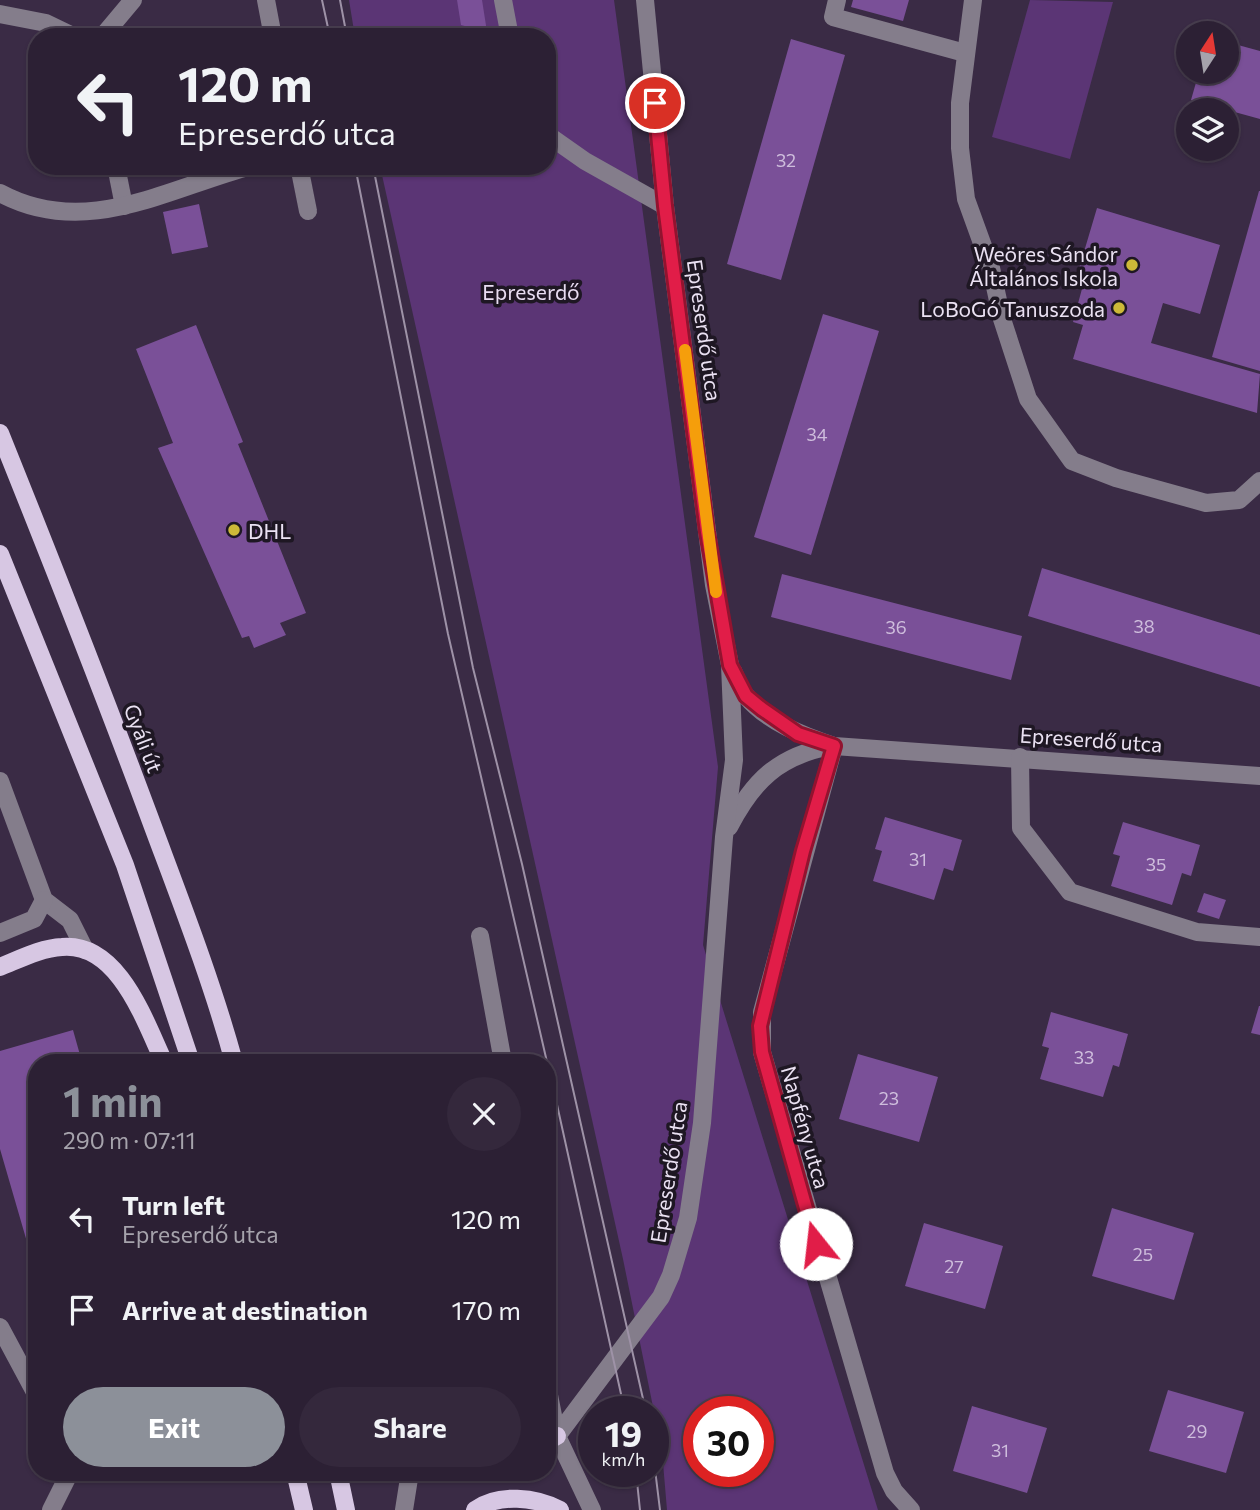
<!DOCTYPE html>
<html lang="en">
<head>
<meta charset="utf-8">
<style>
	body { margin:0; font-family:Commissioner,sans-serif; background:#34283c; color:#f1f3f6; height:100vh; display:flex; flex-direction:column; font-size:26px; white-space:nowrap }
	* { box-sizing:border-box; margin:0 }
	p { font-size:23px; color:#a6a3ac }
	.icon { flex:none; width:38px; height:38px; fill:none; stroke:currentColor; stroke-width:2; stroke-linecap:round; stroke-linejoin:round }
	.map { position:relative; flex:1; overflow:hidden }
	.details { position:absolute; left:28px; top:1054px; width:528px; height:427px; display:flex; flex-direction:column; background:#2c2034; border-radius:28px; box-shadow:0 2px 5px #0004,0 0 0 2px #483e4f }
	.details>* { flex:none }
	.hud { position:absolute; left:28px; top:28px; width:528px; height:147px; border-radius:28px; box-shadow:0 2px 5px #0004,0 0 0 2px #483e4f; background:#2c2034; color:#f1f3f6; overflow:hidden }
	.needle { width:46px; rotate:12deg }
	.tools { position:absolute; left:1176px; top:21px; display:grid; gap:14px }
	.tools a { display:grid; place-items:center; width:63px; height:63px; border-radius:50%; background:#2c2034; box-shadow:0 2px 5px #0004,0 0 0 2px #483e4f; font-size:35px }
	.speed { position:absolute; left:578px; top:1396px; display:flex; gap:14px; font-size:35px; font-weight:700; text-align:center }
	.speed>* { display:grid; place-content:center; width:91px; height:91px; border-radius:50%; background:#2c2034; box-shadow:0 2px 5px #0004,0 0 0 2px #483e4f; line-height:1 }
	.speed small { font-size:18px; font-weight:400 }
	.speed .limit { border:10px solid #d22; background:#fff; color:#111 }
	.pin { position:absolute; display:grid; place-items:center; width:60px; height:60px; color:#fff; margin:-30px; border:4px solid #fff; border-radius:50%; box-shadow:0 2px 7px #0007 }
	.me { position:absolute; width:77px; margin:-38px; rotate:344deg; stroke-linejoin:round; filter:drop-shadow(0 0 5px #0008) }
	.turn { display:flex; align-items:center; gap:24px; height:147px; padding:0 35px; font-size:32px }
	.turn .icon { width:91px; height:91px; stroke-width:2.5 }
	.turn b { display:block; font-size:49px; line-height:60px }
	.round { display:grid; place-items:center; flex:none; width:74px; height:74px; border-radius:37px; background:#34283c }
	.headline { display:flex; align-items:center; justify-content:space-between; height:119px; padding:0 35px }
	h1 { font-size:42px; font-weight:700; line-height:52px; color:#8c9099 }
	.button { display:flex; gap:14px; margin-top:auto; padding:14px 35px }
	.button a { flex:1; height:80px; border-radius:42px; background:#8c9099; color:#fff; font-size:28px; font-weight:700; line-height:80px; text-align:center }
	.button a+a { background:#34283c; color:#f1f3f6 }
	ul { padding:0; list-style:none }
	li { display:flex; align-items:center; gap:21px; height:91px; padding:0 35px }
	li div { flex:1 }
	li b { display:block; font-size:26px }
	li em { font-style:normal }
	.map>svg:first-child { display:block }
	.green { fill:#5b3575; fill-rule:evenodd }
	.building { fill:#7a5098 }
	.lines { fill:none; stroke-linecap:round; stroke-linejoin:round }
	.minor { stroke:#847d8b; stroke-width:18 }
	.major { stroke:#d7c7e3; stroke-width:18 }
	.tram { stroke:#9e92a7; stroke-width:2 }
	.route-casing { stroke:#92132f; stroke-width:18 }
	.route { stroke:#e11d48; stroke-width:12 }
	.slow { stroke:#f59e0b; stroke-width:12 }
	.poi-dot { fill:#cdb938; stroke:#1e1723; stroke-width:2.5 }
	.labels { text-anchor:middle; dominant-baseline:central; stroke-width:7; stroke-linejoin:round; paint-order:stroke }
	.number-label { font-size:18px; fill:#cebddc }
	.poi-label { font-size:21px; fill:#eae1f2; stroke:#1e1723; text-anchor:end }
	.park-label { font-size:21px; fill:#e8ddf2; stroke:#1e1723 }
	.street-label { font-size:21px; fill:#eae1f2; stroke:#1e1723 }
</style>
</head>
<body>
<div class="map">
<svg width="1260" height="1510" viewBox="0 0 1260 1510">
	<rect width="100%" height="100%" fill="#3a2b45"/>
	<g class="green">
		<path d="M 349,0 L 614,0 L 718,767 L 703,945 L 878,1510 L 667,1510 L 662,1451 L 623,1259 L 380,166 L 548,166 L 548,37 L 355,37 ZM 698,1412 L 758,1412 L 758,1472 L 698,1472 Z"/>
		<path d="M 1030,0 L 1113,2 L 1070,159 L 992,137 Z"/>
	</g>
	<g class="building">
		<path d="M 457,0 L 482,0 L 487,32 L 461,25 Z"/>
		<path d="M 853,0 L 909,0 L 903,21 L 851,7 Z"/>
		<path d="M 791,39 L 845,55 L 781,280 L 727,264 Z"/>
		<path d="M 1227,42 L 1260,51 L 1260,119 L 1191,100 L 1199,72 L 1227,72 Z"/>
		<path d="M 1259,191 L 1260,191 L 1260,371 L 1212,357 Z"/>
		<path d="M 199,204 L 208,247 L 172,254 L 163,212 Z"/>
		<path d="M 1097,208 L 1220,245 L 1200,314 L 1163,303 L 1151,343 L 1260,374 L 1257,413 L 1073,359 L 1083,325 L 1073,322 L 1086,274 L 1078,272 Z"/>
		<path d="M 823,314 L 879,331 L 811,555 L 754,537 Z"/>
		<path d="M 196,325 L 243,442 L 238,444 L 306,613 L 280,623 L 286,635 L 254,648 L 249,636 L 242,638 L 158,448 L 173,443 L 136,349 Z"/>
		<path d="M 1042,568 L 1260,635 L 1260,687 L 1028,616 Z"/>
		<path d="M 782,574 L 1022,636 L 1011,680 L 771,617 Z"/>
		<path d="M 885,817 L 962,840 L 953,871 L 944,868 L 934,900 L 873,881 L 882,851 L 875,849 Z"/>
		<path d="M 1123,822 L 1200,845 L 1191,876 L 1182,873 L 1172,905 L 1111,886 L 1120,856 L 1113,854 Z"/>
		<path d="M 1204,893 L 1226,900 L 1219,919 L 1197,912 Z"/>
		<path d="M 1259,1006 L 1260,1006 L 1260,1035 L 1251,1033 Z"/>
		<path d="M 1051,1012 L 1128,1034 L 1119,1067 L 1113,1065 L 1103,1097 L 1040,1079 L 1049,1048 L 1042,1046 Z"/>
		<path d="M 73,1030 L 82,1062 L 37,1062 L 36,1273 L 0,1149 L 0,1051 Z"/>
		<path d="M 858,1054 L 938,1077 L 919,1142 L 839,1119 Z"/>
		<path d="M 1112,1208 L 1194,1233 L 1174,1300 L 1092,1276 Z"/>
		<path d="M 924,1223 L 1003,1246 L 985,1309 L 905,1286 Z"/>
		<path d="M 1168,1390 L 1244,1412 L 1226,1473 L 1149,1451 Z"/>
		<path d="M 972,1406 L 1047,1428 L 1027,1493 L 953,1471 Z"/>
	</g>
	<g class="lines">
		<g class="minor">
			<path d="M 266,0 L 273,37"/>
			<path d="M 503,0 L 510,37"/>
			<path d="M 837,0 L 833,17 L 965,53"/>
			<path d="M 973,0 L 960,103 L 960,148 L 966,199 L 991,268 L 1002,319 L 1028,399 L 1072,461 L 1116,478 L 1206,503 L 1239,500 L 1260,481"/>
			<path d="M 0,14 L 46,23 L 75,37"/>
			<path d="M 102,37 L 133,0"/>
			<path d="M 548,135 L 585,161 L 665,206"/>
			<path d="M 116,166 L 124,206"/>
			<path d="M 299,166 L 308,211"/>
			<path d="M 0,193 C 85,239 166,189 251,166"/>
			<path d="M 733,671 C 737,679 740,690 746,696 C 767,722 804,736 834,746 L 1260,776"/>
			<path d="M 834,746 L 762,1012 L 762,1052 L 885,1473 L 894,1491 L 911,1510"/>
			<path d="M 1020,757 L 1021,828 L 1070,892 L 1197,932 L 1260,937"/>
			<path d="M 0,781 L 44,900 L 70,920 L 85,950"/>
			<path d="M 729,827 C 753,781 778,756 831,746"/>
			<path d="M 0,933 L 34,919 L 44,900"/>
			<path d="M 480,936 L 503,1062"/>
			<path d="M 0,1327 L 37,1396"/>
			<path d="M 548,1390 L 557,1436 L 592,1510"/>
			<path d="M 557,1436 L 661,1297 L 671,1275 L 688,1218 L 702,1123 L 724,837 L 734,760 L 730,665 L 714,585 L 665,206 L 645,0"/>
			<path d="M 51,1510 L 70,1472"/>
			<path d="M 404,1510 L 410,1472"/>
		</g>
		<g class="major">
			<path d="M 0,433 C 51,560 101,687 149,816 C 179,897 211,978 234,1062"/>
			<path d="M 0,554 L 125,865 L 191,1062"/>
			<path d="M 0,967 C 20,959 41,948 62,947 C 119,942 145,1022 164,1062"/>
			<path d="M 548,1441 L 557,1436"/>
			<path d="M 295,1472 L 304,1510"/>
			<path d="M 338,1472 L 346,1510"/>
			<path d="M 475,1510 C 498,1493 536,1497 560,1510"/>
		</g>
		<g class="tram">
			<path d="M 322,0 L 330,37"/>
			<path d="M 340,0 L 347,37"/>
			<path d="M 355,166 L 448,634 L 547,1062"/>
			<path d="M 373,166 L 473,668 L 522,864 L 646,1412"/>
			<path d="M 548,1064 L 625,1412"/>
			<path d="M 653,1453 L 660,1510"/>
			<path d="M 636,1472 L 640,1510"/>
		</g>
	</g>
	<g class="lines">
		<defs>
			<path id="route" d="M 655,103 L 665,206 L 707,532 L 730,665 L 746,696 L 762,709 L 798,734 L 834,746 L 803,851 L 760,1026 L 762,1052 L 816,1244"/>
		</defs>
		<use href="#route" class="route-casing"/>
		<use href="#route" class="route"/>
		<path class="slow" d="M 685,350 L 716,592"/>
	</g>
	<g class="poi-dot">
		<circle cx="1132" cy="265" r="7"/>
		<circle cx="1119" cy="308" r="7"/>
		<circle cx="234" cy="530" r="7"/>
	</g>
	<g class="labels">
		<g class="number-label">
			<text x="786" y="160">32</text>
			<text x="817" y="434">34</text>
			<text x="1144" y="626">38</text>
			<text x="896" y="627">36</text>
			<text x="918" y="859">31</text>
			<text x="1156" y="864">35</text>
			<text x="1084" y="1057">33</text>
			<text x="889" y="1098">23</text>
			<text x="1143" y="1254">25</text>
			<text x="954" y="1266">27</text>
			<text x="1197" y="1431">29</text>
			<text x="1000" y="1450">31</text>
		</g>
		<g class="poi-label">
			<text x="1118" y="253">Weöres Sándor<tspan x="1118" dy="24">Általános Iskola</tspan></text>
			<text x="1105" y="308">LoBoGó Tanuszoda</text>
			<text x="248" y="530" text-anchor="start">DHL</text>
		</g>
		<g class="park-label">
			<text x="531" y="291">Epreserdő</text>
		</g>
		<g class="street-label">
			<text transform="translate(705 330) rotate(82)">Epreserdő utca</text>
			<text transform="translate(144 738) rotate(69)">Gyáli út</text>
			<text transform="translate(1091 739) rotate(4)">Epreserdő utca</text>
			<text transform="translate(806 1127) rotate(74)">Napfény utca</text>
			<text transform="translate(668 1172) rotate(-81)">Epreserdő utca</text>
		</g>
	</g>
</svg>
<div class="tools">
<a><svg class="needle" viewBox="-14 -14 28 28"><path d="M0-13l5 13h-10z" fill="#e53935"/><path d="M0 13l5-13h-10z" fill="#a6a3ac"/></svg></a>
<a><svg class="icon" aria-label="layers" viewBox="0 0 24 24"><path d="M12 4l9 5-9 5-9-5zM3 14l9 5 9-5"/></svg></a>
</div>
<div class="speed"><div>19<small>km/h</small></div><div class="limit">30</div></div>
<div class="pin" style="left:655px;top:103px;background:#d93025"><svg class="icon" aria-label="arrive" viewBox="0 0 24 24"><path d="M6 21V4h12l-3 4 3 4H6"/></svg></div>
<svg class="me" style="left:816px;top:1244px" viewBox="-20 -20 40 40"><circle r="19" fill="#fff"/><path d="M0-13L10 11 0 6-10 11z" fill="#e11d48"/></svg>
<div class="hud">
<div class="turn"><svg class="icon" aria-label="left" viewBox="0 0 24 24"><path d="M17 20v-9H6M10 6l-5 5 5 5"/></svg><div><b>120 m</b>Epreserdő utca</div></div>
</div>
<section class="details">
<div class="headline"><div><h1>1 min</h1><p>290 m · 07:11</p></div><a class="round"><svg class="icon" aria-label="close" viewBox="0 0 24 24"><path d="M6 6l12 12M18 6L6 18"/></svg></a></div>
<ul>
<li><svg class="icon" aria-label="left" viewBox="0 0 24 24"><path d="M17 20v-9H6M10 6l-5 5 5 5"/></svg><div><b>Turn left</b><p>Epreserdő utca</p></div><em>120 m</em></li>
<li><svg class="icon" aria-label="arrive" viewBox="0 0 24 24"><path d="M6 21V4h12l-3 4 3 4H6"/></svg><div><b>Arrive at destination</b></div><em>170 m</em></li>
</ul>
<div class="button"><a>Exit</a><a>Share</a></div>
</section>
</div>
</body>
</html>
